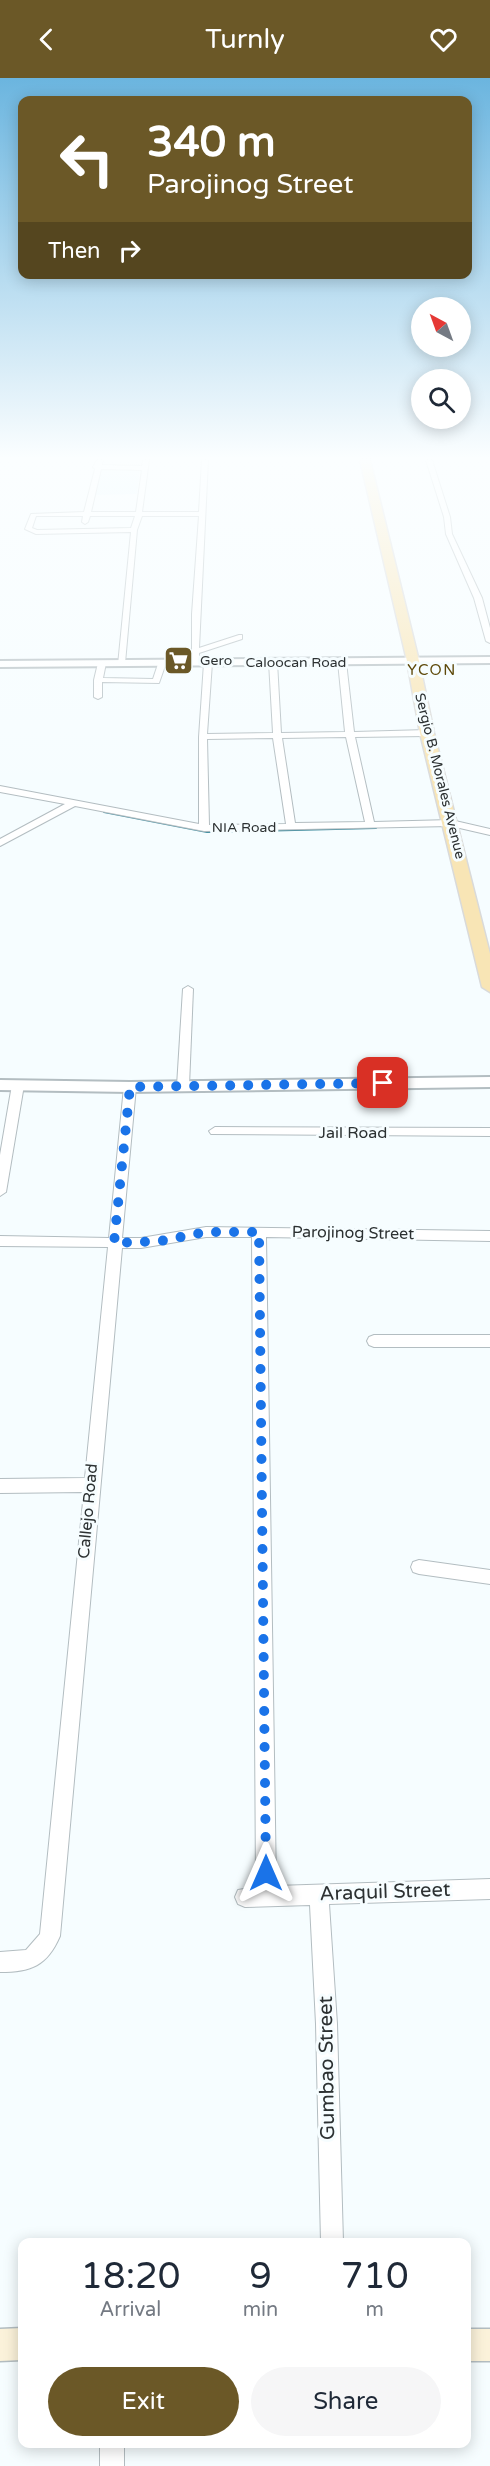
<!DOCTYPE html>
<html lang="en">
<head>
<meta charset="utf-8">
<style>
	body { margin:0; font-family:"Varela Round",sans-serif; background:#f6f6f7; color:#1f2937; height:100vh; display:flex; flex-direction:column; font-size:22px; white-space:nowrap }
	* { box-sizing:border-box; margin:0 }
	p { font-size:20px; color:#747a83 }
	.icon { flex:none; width:33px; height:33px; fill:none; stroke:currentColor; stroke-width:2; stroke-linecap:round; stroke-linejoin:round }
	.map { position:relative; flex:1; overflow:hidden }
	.details { position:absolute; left:18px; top:2160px; width:453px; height:210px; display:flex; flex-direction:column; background:#fff; border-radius:12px; box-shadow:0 3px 15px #0003 }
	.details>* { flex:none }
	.hud { position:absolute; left:18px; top:18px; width:454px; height:183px; border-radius:12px; box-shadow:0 3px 15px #0003; background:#6b5827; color:#fff; overflow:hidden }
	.needle { width:39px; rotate:319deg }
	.buttons { position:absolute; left:411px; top:219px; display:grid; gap:12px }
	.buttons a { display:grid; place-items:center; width:60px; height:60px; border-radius:50%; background:#fff; box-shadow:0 3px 15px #0003; font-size:30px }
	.pin { position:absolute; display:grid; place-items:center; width:51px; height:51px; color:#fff; margin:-26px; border-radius:12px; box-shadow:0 3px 9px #0006 }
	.me { position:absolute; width:66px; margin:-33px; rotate:0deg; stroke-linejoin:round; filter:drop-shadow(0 0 4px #0008) }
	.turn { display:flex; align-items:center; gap:21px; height:126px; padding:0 30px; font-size:27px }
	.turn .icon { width:78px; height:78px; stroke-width:2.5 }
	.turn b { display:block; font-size:42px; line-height:51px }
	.then { display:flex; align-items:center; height:57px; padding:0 30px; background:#0003; gap:12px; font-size:22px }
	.eta { display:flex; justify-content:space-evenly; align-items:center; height:102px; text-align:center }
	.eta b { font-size:36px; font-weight:600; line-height:42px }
	.primary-button { display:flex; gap:12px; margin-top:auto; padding:12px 30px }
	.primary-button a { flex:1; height:69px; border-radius:36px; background:#6b5827; color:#fff; font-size:24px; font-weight:600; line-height:69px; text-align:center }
	.primary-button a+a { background:#f6f6f7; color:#1f2937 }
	header { display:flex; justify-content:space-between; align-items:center; height:78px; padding:0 30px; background:#6b5827; color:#fff; font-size:27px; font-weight:600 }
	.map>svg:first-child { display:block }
	.built { fill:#e3f8fe }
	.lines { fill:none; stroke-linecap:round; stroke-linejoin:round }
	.stream { stroke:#458fa1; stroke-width:2 }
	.minor-casing { stroke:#b3bdc1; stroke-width:2 }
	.tertiary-casing { stroke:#b3bdc1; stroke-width:4 }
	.secondary-casing { stroke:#b3bdc1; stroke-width:3 }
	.primary-casing { stroke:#d9dada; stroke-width:3 }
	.minor { fill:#fff; fill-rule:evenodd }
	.tertiary { fill:#fff; fill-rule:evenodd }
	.secondary { fill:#fbf2da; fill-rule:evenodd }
	.primary { fill:#f8e5b5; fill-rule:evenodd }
	.route { stroke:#1a73e8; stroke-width:10; stroke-dasharray:0 18 }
	.labels { text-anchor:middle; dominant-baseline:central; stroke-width:6; stroke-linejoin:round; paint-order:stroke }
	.far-poi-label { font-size:14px; fill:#2c3132; stroke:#f6fdff; text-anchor:start }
	.far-street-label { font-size:14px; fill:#2c3132; stroke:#f6fdff }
	.far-neighbourhood-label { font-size:15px; letter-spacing:1.5px; fill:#5e490a; stroke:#f6fdff }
	.street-label { font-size:16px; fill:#2c3132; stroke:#f6fdff }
	.near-street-label { font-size:20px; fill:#2c3132; stroke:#f6fdff }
</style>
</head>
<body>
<header><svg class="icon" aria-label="back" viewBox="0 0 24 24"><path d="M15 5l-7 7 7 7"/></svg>Turnly<svg class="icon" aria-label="heart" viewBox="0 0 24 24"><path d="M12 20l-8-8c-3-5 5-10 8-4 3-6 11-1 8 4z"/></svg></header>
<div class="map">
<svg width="490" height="2388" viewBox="0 0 490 2388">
	<rect width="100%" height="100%" fill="#f6fdff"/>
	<path class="built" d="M 99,390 L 140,390 L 137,416 L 94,417 Z"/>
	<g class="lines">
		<path class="stream" d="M 104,734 L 207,754 L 376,750"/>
		<defs>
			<g id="minor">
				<path d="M 97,382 L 103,382 L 102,387 L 142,388 L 143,382 L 149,382 L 142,434 L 199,434 L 202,382 L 208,382 L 199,570 L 239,557 L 242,557 L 242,561 L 199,575 L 199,584 L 192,586 L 192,536 L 199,438 L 142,438 L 137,452 L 125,585 L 118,587 L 131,454 L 36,456 L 25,451 L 31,436 L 84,434 L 95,391 L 93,389 ZM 101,391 L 142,392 L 136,434 L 91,434 ZM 36,438 L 83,438 L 82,444 L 85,446 L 88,444 L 90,438 L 135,438 L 131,450 L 37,452 L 32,450 Z"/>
				<path d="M 426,382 L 432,382 L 450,439 L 452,456 L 482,520 L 490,550 L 490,565 L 486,563 L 474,520 L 446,456 L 444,439 Z"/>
				<path d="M 273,582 L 277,584 L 281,655 L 345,654 L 338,584 L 342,582 L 346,584 L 354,654 L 427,652 L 431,655 L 427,658 L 355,659 L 374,744 L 451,742 L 490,751 L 490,757 L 451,748 L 204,753 L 75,728 L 0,768 L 0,761 L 65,726 L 0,714 L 0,708 L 199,746 L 199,659 L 204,585 L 208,583 L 212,585 L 207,656 L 273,655 L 269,584 ZM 346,659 L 365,744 L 295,745 L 282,660 ZM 273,660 L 286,746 L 209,747 L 207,661 Z"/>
				<path d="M 102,583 L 106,585 L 103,600 L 153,601 L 159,583 L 166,585 L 159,605 L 102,604 L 102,619 L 98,621 L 94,619 L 94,602 L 98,585 Z"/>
				<path d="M 188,908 L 193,911 L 189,1008 L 183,1012 L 177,1008 L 183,911 Z"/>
				<path d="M 18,1003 L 24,1007 L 6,1114 L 0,1118 L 0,1077 L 12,1007 Z"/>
				<path d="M 130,1005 L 136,1009 L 122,1160 L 141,1160 L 206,1149 L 490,1153 L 490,1163 L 266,1159 L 276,1808 L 490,1801 L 490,1821 L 329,1826 L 337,1946 L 343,2164 L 321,2164 L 316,1946 L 310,1827 L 245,1829 L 238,1826 L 235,1819 L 238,1812 L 256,1809 L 252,1159 L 206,1159 L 141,1170 L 122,1170 L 60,1858 C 47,1888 31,1894 0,1894 L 0,1874 L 26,1872 L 40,1856 L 84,1414 L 0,1415 L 0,1401 L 85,1400 L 108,1169 L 0,1168 L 0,1158 L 109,1160 L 124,1009 Z"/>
				<path d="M 215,1049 L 490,1050 L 490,1058 L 211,1056 L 209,1053 Z"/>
				<path d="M 374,1257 L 490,1257 L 490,1269 L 374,1269 L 369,1267 L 367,1263 L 369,1259 Z"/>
				<path d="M 419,1482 L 490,1492 L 490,1506 L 419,1496 L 413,1494 L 411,1489 L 413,1484 Z"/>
				<rect x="100" y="2366" width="24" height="22"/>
			</g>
			<g id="tertiary">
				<path d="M 490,579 L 490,585 L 0,589 L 0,583 Z"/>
				<path d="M 490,999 L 490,1009 L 130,1014 L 0,1012 L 0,1002 L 130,1004 Z"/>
			</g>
			<g id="secondary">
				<path d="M 22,2250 L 22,2282 L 0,2283 L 0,2251 Z"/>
				<rect x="466" y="2251" width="24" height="32"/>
			</g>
			<path id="primary" d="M 360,382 L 370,382 L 419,583 L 434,655 L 490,876 L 490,914 L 482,909 L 420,655 L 407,583 Z"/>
		</defs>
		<use href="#minor" class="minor-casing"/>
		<use href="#tertiary" class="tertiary-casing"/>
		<use href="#secondary" class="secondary-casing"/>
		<use href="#primary" class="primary-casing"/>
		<use href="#minor" class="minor"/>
		<use href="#tertiary" class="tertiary"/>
		<use href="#secondary" class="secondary"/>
		<use href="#primary" class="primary"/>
	</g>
	<linearGradient id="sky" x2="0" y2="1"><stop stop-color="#6bb5df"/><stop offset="0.53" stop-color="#fbfeff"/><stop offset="1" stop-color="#fbfeff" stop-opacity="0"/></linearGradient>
	<rect width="490" height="716" fill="url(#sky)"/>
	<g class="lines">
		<path class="route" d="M 266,1795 L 259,1154 L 206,1154 L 161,1163 L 114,1165 L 130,1009 L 383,1005"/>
	</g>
	<defs>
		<symbol id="supermarket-square" viewBox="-11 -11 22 22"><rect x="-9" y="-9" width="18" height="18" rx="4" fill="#6b5827" stroke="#f6fdff"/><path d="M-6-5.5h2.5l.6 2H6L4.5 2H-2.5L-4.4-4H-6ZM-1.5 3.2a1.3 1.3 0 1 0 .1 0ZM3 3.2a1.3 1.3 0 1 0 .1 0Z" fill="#fff"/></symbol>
	</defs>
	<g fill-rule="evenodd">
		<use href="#supermarket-square" x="162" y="566" width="33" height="33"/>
	</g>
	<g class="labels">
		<g class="far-poi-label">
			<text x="200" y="582">Gero</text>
		</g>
		<g class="far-street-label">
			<text x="296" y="584">Caloocan Road</text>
			<text transform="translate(440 698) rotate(76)">Sergio B. Morales Avenue</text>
			<text x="244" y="749">NIA Road</text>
		</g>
		<g class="far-neighbourhood-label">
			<text x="432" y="592">YCON</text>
		</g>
		<g class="street-label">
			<text x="353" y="1055">Jail Road</text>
			<text transform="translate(353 1155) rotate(1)">Parojinog Street</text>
			<text transform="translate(88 1433) rotate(-85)">Callejo Road</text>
		</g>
		<g class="near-street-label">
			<text transform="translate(385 1814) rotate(-2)">Araquil Street</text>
			<text transform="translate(327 1990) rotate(-91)">Gumbao Street</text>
		</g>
	</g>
</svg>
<div class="buttons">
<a><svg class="needle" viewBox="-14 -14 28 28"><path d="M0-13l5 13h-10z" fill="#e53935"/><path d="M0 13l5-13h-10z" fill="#747a83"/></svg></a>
<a><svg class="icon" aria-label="search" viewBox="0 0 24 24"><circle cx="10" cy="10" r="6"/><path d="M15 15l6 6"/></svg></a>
</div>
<div class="pin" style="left:383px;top:1005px;background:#d93025"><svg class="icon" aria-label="arrive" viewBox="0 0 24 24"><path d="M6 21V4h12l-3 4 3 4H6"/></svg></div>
<svg class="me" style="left:266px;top:1795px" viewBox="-20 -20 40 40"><path d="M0-17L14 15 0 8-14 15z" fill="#1a73e8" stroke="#fff" stroke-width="4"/></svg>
<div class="hud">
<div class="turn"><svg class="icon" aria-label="left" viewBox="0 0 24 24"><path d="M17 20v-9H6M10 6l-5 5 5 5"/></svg><div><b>340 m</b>Parojinog Street</div></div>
<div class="then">Then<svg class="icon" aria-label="right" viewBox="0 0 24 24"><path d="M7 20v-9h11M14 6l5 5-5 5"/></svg></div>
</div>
<section class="details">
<div class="eta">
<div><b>18:20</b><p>Arrival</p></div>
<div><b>9</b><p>min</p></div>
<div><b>710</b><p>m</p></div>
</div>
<div class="primary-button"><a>Exit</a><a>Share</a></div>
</section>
</div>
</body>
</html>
